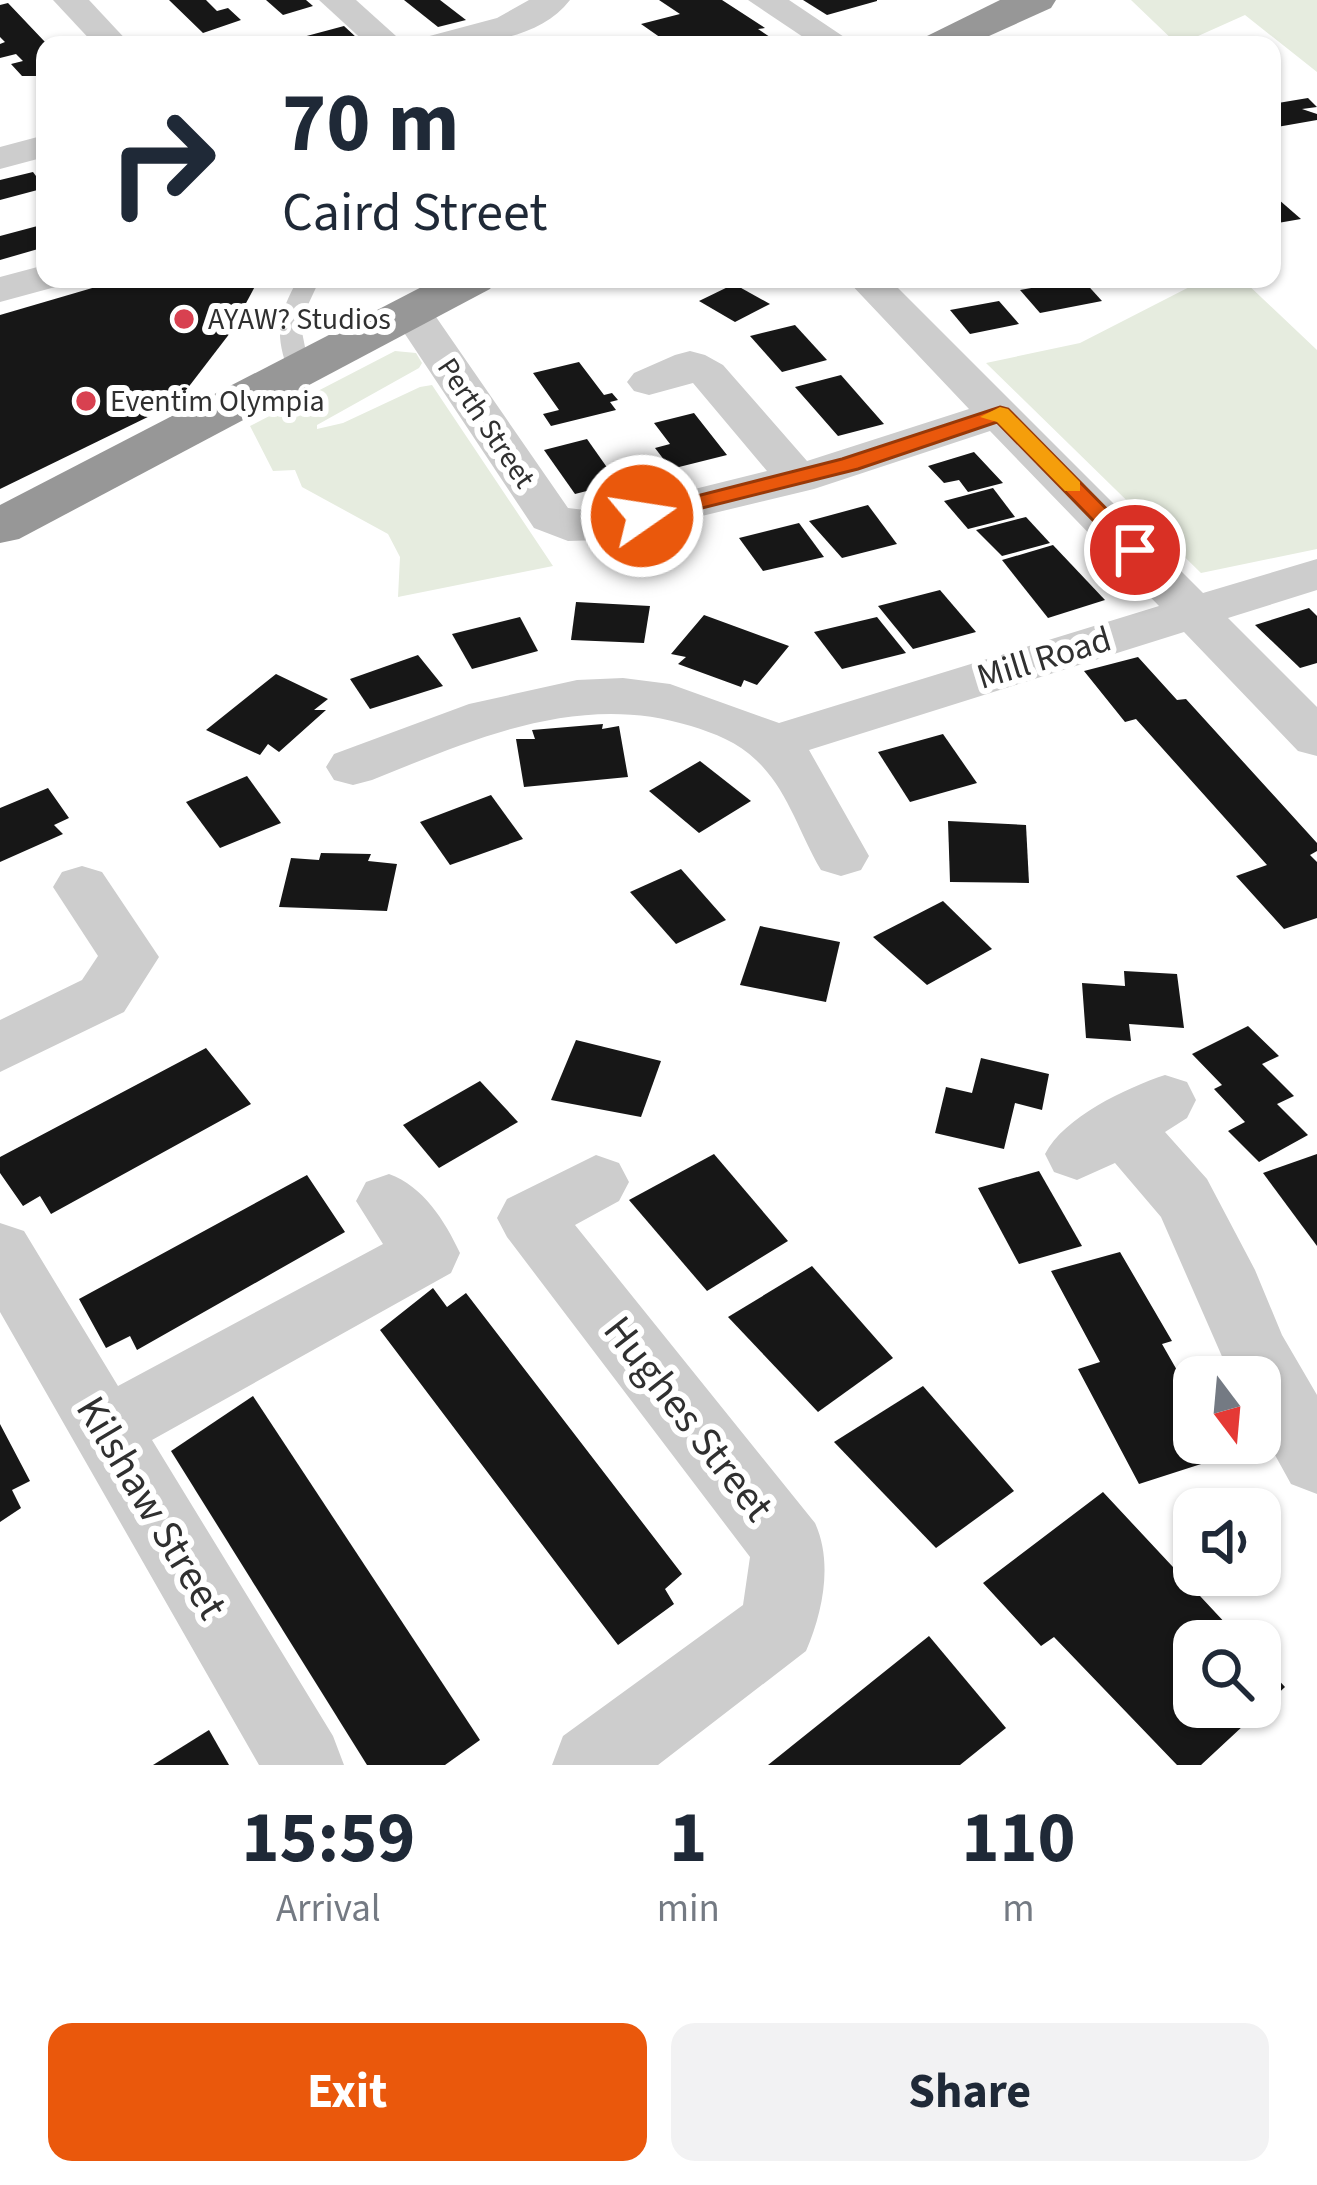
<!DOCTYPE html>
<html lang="en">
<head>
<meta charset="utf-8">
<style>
	body { margin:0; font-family:"Source Sans 3",sans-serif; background:#f2f2f3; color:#1f2937; height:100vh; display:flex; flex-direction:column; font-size:45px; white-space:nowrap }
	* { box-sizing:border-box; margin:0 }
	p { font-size:39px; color:#747a83 }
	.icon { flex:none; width:66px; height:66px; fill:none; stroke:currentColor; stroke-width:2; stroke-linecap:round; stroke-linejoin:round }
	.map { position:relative; height:1765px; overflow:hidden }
	.drawer { display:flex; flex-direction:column; background:#fff; flex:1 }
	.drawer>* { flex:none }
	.banner { position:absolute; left:36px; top:36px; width:1245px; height:252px; border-radius:24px; box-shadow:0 3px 9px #0004; background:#fff; color:#1f2937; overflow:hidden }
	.needle { width:78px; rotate:164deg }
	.controls { position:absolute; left:1173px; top:1356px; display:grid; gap:24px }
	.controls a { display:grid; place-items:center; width:108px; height:108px; border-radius:24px; background:#fff; box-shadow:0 3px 9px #0004; font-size:60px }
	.pin { position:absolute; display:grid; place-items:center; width:102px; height:102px; color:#fff; margin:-51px; border:6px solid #fff; border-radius:50%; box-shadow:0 3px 12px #0007 }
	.me { position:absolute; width:132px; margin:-66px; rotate:77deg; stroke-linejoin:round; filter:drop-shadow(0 0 9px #0008) }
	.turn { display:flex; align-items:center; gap:42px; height:252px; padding:0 48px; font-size:54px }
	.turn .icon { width:156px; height:156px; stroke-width:2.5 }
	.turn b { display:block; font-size:84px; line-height:102px }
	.eta { display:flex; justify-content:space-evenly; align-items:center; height:204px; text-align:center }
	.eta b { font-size:72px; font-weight:700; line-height:84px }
	.cta { display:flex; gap:24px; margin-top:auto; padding:24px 48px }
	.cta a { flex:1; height:138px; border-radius:24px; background:#ea580c; color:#fff; font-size:48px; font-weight:700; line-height:138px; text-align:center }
	.cta a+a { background:#f2f2f3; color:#1f2937 }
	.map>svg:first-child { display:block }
	.green { fill:#e6ecdf }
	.building { fill:#171717 }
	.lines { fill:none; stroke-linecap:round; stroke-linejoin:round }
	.lane { fill:#cdcdcd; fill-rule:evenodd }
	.street { fill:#cdcdcd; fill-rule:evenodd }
	.highway { fill:#979797; fill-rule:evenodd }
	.route { fill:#ea580c; stroke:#983908; stroke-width:3 }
	.slow { fill:#f59e0b }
	.poi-dot { fill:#d84150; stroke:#fff; stroke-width:4.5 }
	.labels { text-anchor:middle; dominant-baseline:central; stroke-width:12; stroke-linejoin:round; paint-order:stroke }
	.far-poi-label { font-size:30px; fill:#303030; stroke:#fff; text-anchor:start }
	.far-street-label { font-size:30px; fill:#303030; stroke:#fff }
	.street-label { font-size:36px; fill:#303030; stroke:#fff }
	.near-street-label { font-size:42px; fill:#303030; stroke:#fff }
</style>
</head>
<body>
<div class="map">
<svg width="1317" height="1765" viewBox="0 0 1317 1765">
	<rect width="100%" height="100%" fill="#fff"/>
	<g class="green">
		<path d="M 1131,0 L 1317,0 L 1317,72 L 1245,15 L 1178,45 Z"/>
		<path d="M 1205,279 L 1242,279 L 1317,350 L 1317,549 L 1201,573 L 986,363 L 1080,343 Z"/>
		<path d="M 395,351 L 416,353 L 422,363 L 419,368 L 317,425 L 317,429 L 343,423 L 420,387 L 432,385 L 553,566 L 398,597 L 400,557 L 388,534 L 302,487 L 295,470 L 273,471 L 250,426 Z"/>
	</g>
	<g class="building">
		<path d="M 169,0 L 206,0 L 217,11 L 228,8 L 241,20 L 203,33 Z"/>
		<path d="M 266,0 L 306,0 L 313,6 L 283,15 Z"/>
		<path d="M 404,0 L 440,0 L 466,20 L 438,27 Z"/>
		<path d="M 659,0 L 722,0 L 765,28 L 758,29 L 773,39 L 751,45 L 671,45 L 641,24 L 680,14 Z"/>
		<path d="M 803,0 L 877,0 L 877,1 L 827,15 Z"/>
		<path d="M 8,3 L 45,42 L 45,76 L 22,76 L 11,64 L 23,61 L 16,54 L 0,58 L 0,44 L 5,42 L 0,37 L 0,5 Z"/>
		<path d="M 344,26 L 357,38 L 329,45 L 273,45 Z"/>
		<path d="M 1308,98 L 1317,107 L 1302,109 L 1317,114 L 1317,120 L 1277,127 L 1272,123 L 1272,104 Z"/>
		<path d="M 33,172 L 45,188 L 0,200 L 0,180 Z"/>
		<path d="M 1278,199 L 1301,219 L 1272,224 L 1272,200 Z"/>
		<path d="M 45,224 L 45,247 L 0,260 L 0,236 Z"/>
		<path d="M 123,279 L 259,279 L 230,333 L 187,389 L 156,413 L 0,489 L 0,315 Z"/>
		<path d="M 1082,279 L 1102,301 L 1040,313 L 1020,290 Z"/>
		<path d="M 734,284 L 770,304 L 735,322 L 699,301 Z"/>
		<path d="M 999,301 L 1019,324 L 970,334 L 950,310 Z"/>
		<path d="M 795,325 L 827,360 L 782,372 L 750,336 Z"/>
		<path d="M 579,362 L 604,395 L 612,393 L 618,400 L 610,402 L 616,410 L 551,426 L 543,414 L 559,410 L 533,373 Z"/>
		<path d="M 841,375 L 862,399 L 884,424 L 838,436 L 795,387 Z"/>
		<path d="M 694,413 L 727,455 L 671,469 L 655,448 L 670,444 L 654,423 Z"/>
		<path d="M 587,439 L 618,483 L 575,494 L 544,450 Z"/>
		<path d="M 974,452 L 1003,483 L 968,492 L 959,480 L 944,483 L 928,466 Z"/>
		<path d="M 993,488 L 1015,517 L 968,529 L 944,501 Z"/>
		<path d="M 868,505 L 897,544 L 842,558 L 809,521 Z"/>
		<path d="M 1026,517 L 1050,543 L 1002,556 L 976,530 Z"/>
		<path d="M 799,523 L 824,557 L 763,571 L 739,538 Z"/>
		<path d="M 1053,545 L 1105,600 L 1048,618 L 1002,560 Z"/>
		<path d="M 940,590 L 976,632 L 913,649 L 878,606 Z"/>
		<path d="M 576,602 L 650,606 L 644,643 L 571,640 Z"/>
		<path d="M 1309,608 L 1317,616 L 1317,663 L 1300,668 L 1255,625 Z"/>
		<path d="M 704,615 L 789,646 L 757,685 L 744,680 L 741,687 L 678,664 L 686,657 L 671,654 Z"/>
		<path d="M 520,617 L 538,651 L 472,669 L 452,634 Z"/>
		<path d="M 877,617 L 906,653 L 842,669 L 814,632 Z"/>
		<path d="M 418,655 L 443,686 L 370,709 L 350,679 Z"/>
		<path d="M 1138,657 L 1177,700 L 1186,699 L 1317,843 L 1317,851 L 1310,855 L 1317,862 L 1317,918 L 1284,929 L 1236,876 L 1267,865 L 1136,719 L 1125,722 L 1084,671 Z"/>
		<path d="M 276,674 L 328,699 L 314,710 L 326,710 L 279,752 L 268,744 L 260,755 L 206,730 Z"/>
		<path d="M 603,724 L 602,729 L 619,726 L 628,777 L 524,787 L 516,739 L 535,739 L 532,730 Z"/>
		<path d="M 943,734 L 977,783 L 910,802 L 878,752 Z"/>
		<path d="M 700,761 L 751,801 L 699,833 L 649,791 Z"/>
		<path d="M 247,776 L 281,823 L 220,848 L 186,802 Z"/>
		<path d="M 48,788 L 69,818 L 54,825 L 63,834 L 0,862 L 0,808 Z"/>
		<path d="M 491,795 L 523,839 L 450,865 L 420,822 Z"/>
		<path d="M 948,821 L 1026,825 L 1029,883 L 950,882 Z"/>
		<path d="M 321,853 L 371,854 L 368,861 L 397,864 L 387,911 L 279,907 L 291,858 L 319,860 Z"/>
		<path d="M 681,869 L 726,920 L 676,944 L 630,892 Z"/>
		<path d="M 943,901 L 992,949 L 927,985 L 873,937 Z"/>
		<path d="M 760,926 L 840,942 L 826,1002 L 740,985 Z"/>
		<path d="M 1124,971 L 1177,974 L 1184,1028 L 1129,1024 L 1131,1041 L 1086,1038 L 1082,983 L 1125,986 Z"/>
		<path d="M 1248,1026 L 1279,1056 L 1262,1064 L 1294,1096 L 1277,1104 L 1308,1135 L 1259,1162 L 1228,1131 L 1245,1122 L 1214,1089 L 1222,1085 L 1192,1054 Z"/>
		<path d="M 576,1040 L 661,1061 L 641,1117 L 551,1100 Z"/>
		<path d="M 206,1048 L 251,1104 L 51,1214 L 40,1196 L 23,1206 L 0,1173 L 0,1157 Z"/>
		<path d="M 981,1058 L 1049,1074 L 1042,1110 L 1015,1103 L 1004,1149 L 935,1133 L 946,1087 L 972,1093 Z"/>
		<path d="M 480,1081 L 518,1122 L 439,1168 L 403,1125 Z"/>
		<path d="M 714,1154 L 788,1241 L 707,1291 L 629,1200 Z"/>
		<path d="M 1317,1154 L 1317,1246 L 1263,1173 Z"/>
		<path d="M 1039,1171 L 1082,1246 L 1019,1264 L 978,1188 Z"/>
		<path d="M 307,1175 L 345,1232 L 137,1350 L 130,1336 L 106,1348 L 79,1299 Z"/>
		<path d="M 1120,1252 L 1172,1341 L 1162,1344 L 1194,1400 L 1194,1443 L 1218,1443 L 1226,1456 L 1139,1484 L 1078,1369 L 1100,1362 L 1051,1271 Z"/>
		<path d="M 812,1266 L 893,1358 L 818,1412 L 728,1317 Z"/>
		<path d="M 433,1288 L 447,1307 L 466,1293 L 682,1574 L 665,1589 L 674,1604 L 618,1645 L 380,1330 Z"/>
		<path d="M 923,1386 L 1014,1491 L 936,1548 L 834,1442 Z"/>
		<path d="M 253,1396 L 480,1740 L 445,1765 L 367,1765 L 171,1451 Z"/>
		<path d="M 0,1424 L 30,1481 L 12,1490 L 21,1508 L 0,1522 Z"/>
		<path d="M 1103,1492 L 1242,1641 L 1194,1641 L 1194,1707 L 1260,1707 L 1260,1660 L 1285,1687 L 1201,1765 L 1177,1765 L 1054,1637 L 1041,1646 L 983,1583 Z"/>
		<path d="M 929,1636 L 1006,1728 L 960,1765 L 768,1765 Z"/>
		<path d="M 209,1730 L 229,1765 L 153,1765 Z"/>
	</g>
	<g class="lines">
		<path class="lane" d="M 298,279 L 320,279 L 300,322 L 309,367 L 298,374 L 287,367 C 274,331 280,312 298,279 Z"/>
		<g class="street">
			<path d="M 53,0 L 89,0 L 131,45 L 95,45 Z"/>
			<path d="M 319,0 L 356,0 L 406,45 L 368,45 Z"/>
			<path d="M 529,0 L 570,0 C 536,44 466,45 417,45 L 422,38 L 497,18 Z"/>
			<path d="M 748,0 L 789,0 L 856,45 L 815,45 Z"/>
			<path d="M 45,135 L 45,157 L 0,169 L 0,147 Z"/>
			<path d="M 45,265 L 45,279 L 64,279 L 59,286 L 0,302 L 0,277 Z"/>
			<path d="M 846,279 L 889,279 L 1203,593 L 1317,559 L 1317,590 L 1228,618 L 1317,707 L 1317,756 L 1298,751 L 1184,632 L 809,750 L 869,856 L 861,870 L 841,876 L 821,870 C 799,833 788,790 756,760 C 739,743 714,733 691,726 C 580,691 474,739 372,780 L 353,785 L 334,780 L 326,767 L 334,754 L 469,704 L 577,680 L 623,678 L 670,684 L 779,723 L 1159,606 L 990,431 L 814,489 L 602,540 L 568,541 L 534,528 L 389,310 L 395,301 L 410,298 L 425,301 L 568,508 L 602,512 L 767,471 L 693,383 L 649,395 L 634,391 L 627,382 L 634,373 L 675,355 L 690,351 L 705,355 L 723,365 L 807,461 L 969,409 Z"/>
			<path d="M 82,866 L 102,872 L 159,957 L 124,1012 L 0,1072 L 0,1020 L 82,980 L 98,956 L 53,887 L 62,872 Z"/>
			<path d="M 1165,1075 L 1187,1082 L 1196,1100 L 1187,1118 L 1165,1132 L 1207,1179 L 1255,1270 L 1282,1335 L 1317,1395 L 1317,1494 L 1291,1484 L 1260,1428 L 1260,1377 L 1231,1377 L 1161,1217 L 1115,1163 L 1077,1180 L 1054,1172 L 1045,1154 C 1064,1117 1126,1088 1165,1075 Z"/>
			<path d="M 596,1155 L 619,1163 L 629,1182 L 619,1201 L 575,1225 L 815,1523 C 833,1562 823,1612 806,1651 L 658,1765 L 552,1765 L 563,1736 L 743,1605 L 750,1557 L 507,1237 L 497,1218 L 507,1199 Z"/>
			<path d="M 389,1174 C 423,1186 445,1221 460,1253 L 451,1273 L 152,1440 L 333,1736 L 344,1765 L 259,1765 L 0,1312 L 0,1223 L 24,1231 L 118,1386 L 383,1244 L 356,1201 L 366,1182 Z"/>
		</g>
		<g class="highway">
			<path d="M 1000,0 L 1056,0 L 1051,8 L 969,45 L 919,45 L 925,37 Z"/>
			<path d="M 437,279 L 497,279 L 490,289 L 19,539 L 0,543 L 0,505 Z"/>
		</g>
	</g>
	<path class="route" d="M 1000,407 L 1008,409 L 1143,546 L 1143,555 L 1127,555 L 997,422 L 858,469 L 642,523 L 631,516 L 634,512 L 842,459 Z"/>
	<path class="slow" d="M 1000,407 L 1008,409 L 1080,482 L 1080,491 L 1065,491 L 997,422 L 980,417 Z"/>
	<g class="poi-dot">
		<circle cx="184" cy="319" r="12"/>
		<circle cx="86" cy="401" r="12"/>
	</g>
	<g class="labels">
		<g class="far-poi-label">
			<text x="208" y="319">AYAW? Studios</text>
			<text x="110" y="401">Eventim Olympia</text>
		</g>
		<g class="far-street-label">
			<text transform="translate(486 423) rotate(56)">Perth Street</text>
		</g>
		<g class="street-label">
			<text transform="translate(1044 658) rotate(-17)">Mill Road</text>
		</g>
		<g class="near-street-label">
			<text transform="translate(688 1419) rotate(52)">Hughes Street</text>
			<text transform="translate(151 1508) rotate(59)">Kilshaw Street</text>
		</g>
	</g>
</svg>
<div class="controls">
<a><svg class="needle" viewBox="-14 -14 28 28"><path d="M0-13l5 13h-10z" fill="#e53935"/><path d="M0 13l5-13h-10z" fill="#747a83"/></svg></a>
<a><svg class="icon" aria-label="sound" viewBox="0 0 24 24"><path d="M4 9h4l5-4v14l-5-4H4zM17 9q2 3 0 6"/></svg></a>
<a><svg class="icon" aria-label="search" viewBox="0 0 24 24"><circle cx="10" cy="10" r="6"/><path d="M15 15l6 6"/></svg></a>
</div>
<div class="pin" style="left:1135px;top:550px;background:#d93025"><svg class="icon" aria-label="arrive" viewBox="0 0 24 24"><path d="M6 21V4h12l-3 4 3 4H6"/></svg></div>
<svg class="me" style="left:642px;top:516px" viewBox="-20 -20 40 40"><circle r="17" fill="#ea580c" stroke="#fff" stroke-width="3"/><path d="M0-11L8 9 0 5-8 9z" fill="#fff"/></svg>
<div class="banner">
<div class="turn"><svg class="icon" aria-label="right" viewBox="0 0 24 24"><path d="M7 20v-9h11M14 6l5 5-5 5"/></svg><div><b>70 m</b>Caird Street</div></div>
</div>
</div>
<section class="drawer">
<div class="eta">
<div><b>15:59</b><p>Arrival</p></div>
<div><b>1</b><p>min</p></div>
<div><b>110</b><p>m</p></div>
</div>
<div class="cta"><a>Exit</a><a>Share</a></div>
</section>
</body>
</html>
